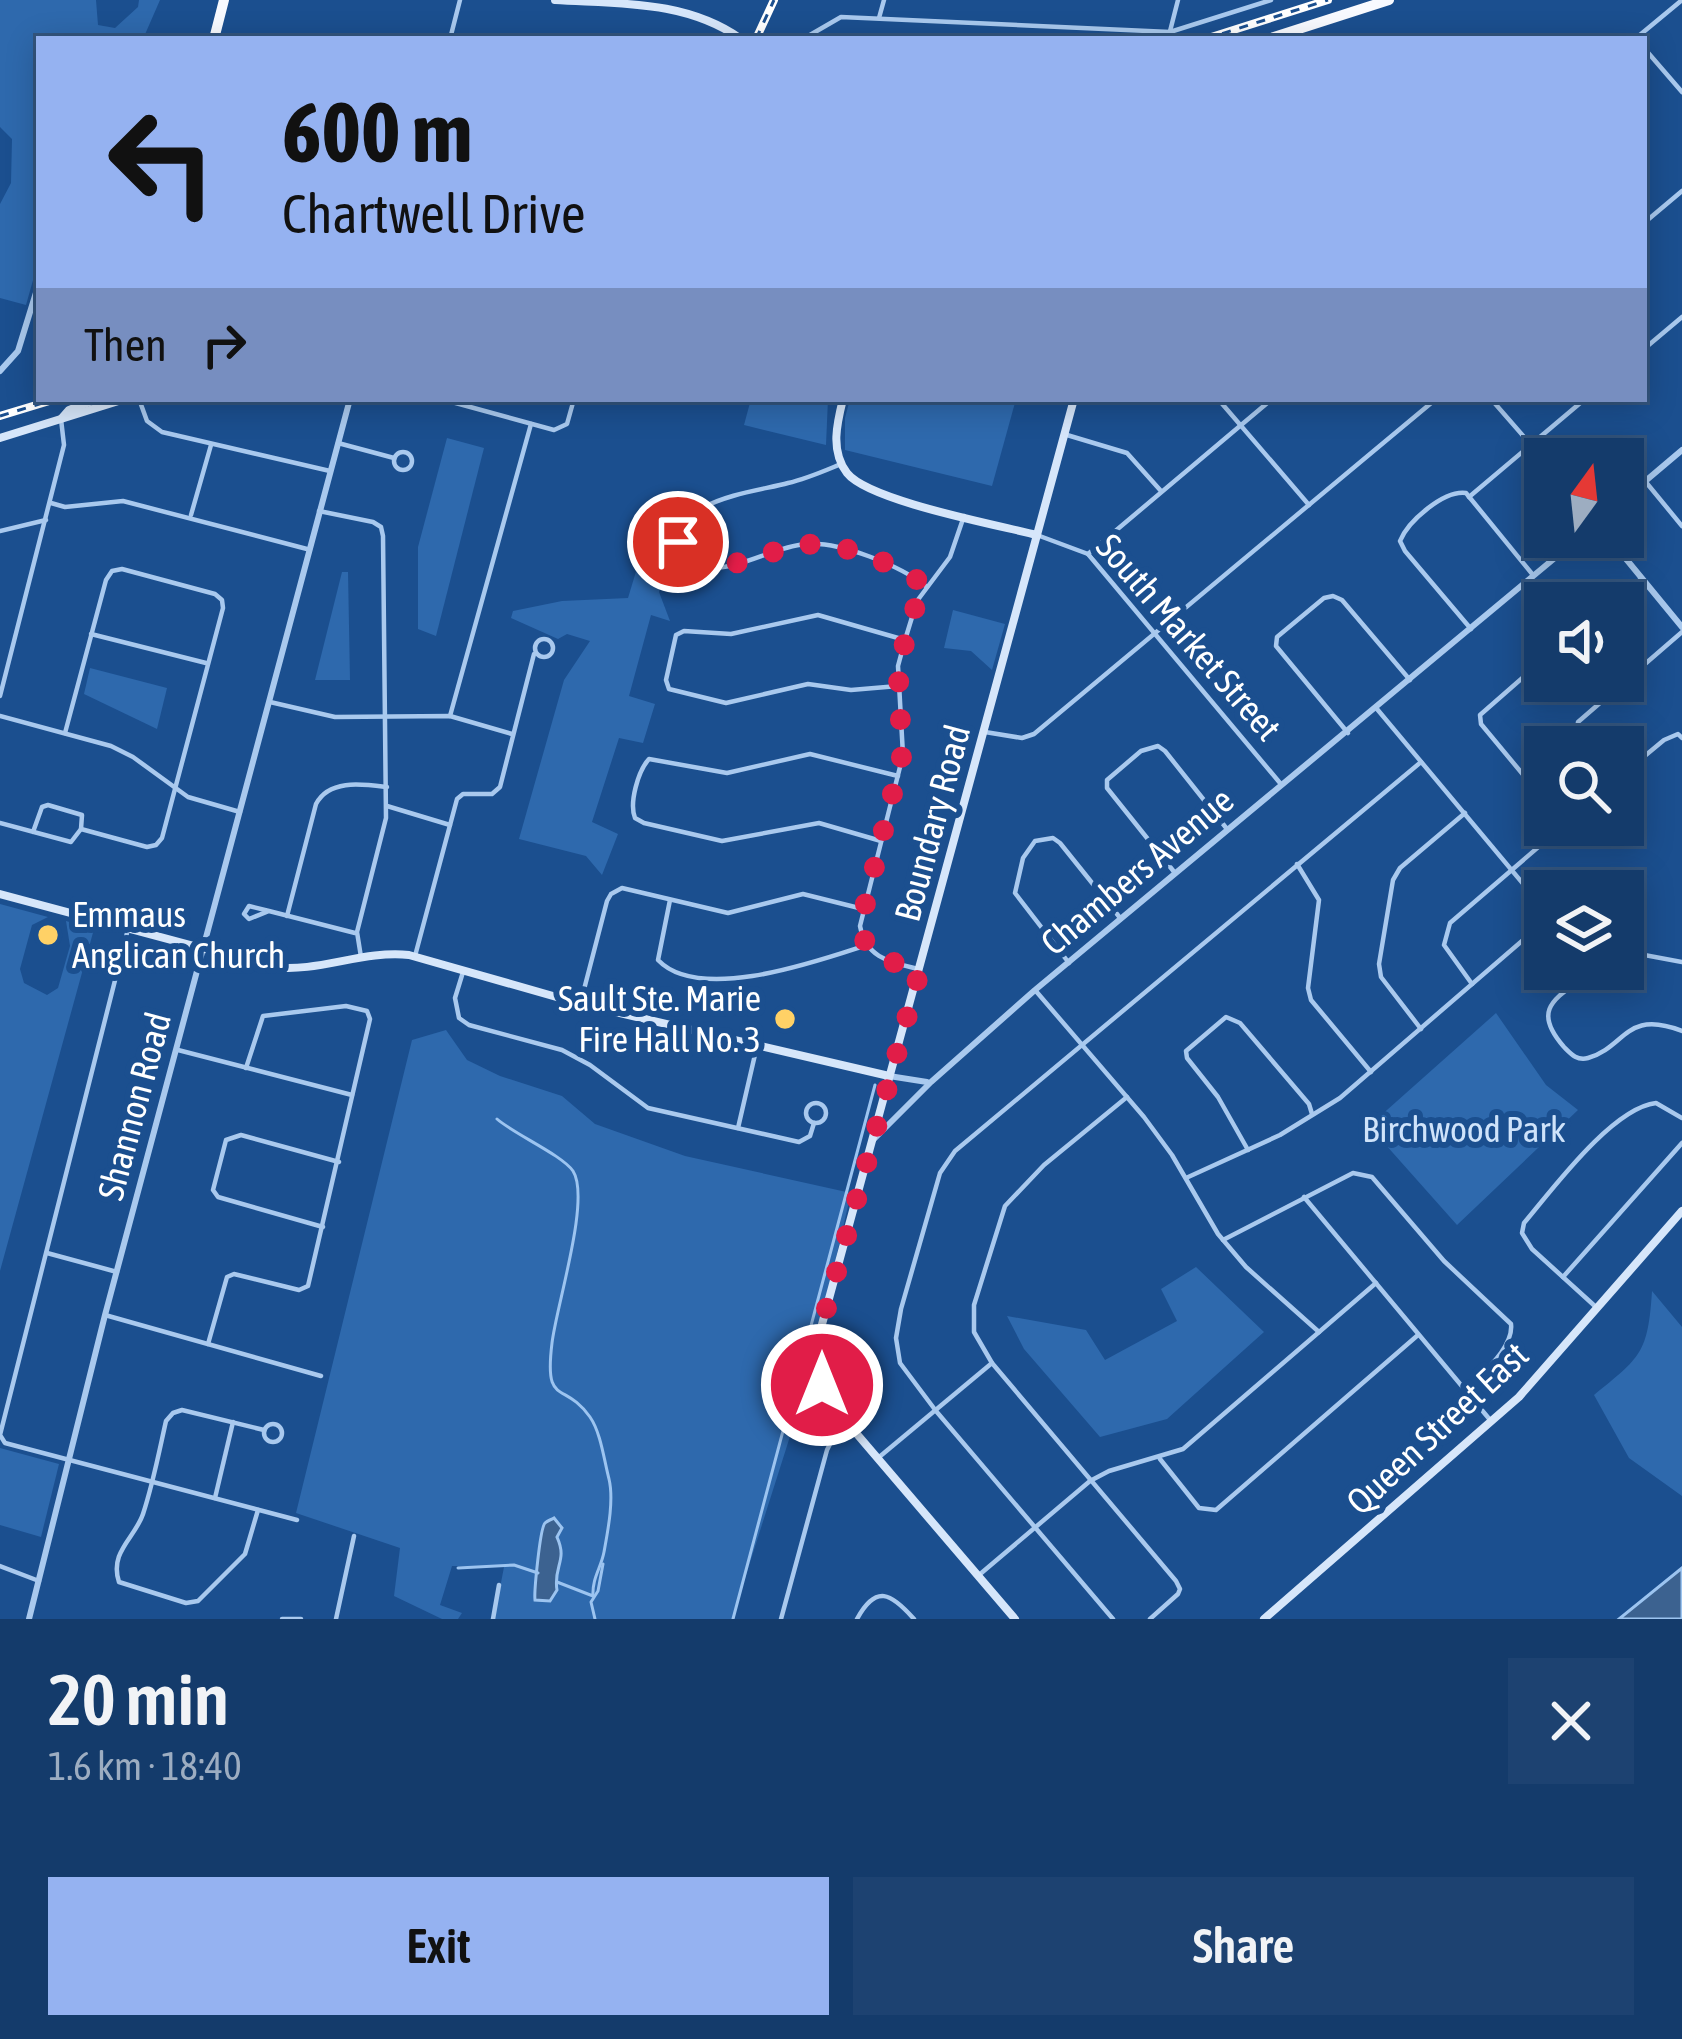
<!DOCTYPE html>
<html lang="en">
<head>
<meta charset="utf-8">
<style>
	body { margin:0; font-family:"Asap Condensed",sans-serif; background:#1d4271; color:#f1f3f6; height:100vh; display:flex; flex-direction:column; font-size:45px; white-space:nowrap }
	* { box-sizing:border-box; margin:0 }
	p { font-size:39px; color:#9dadc1 }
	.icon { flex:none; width:66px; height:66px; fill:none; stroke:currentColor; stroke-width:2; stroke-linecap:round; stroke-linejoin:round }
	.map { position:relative; height:1619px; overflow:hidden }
	.drawer { display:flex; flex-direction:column; background:#143b6b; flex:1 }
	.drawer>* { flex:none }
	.guide { position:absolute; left:36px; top:36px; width:1611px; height:366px; border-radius:0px; box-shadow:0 6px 30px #0003,0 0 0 3px #33557e; background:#95b2f1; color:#111; overflow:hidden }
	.needle { width:78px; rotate:15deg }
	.fabs { position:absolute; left:1524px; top:438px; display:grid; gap:24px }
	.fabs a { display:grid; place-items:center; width:120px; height:120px; border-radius:0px; background:#143b6b; box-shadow:0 6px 30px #0003,0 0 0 3px #33557e; font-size:60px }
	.pin { position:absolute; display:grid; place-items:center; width:102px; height:102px; color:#fff; margin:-51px; border:6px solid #fff; border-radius:50%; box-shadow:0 3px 12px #0007 }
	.me { position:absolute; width:132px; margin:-66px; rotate:0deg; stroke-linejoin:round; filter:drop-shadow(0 0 9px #0008) }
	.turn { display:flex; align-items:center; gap:42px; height:252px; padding:0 48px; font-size:54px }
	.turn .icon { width:156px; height:156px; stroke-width:2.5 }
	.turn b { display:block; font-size:84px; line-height:102px }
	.then { display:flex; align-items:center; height:114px; padding:0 48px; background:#0003; gap:24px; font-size:45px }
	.round { display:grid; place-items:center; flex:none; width:126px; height:126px; border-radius:0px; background:#1d4271 }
	.overview { display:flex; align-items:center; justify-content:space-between; height:204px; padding:0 48px }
	h1 { font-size:72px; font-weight:600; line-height:90px }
	.button { display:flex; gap:24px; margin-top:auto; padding:24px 48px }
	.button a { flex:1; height:138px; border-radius:0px; background:#95b2f1; color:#111; font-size:48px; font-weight:600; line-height:138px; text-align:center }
	.button a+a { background:#1d4271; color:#f1f3f6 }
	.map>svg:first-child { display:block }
	.green { fill:#2e69ad }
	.water { fill:#3c6290; stroke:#9cc4f0; stroke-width:3 }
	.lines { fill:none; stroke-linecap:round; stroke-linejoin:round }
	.stream { stroke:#9cc4f0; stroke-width:3 }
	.minor { stroke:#a9c9ee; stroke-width:4.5 }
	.tertiary { stroke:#a9c9ee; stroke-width:6 }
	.secondary { stroke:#d6e6fa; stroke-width:8 }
	.trunk { stroke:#f8faff; stroke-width:10 }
	.rail-casing { stroke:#fff; stroke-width:8 }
	.rail { stroke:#1b4f8f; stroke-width:3; stroke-dasharray:9; stroke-linecap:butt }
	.route { stroke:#e11d48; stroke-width:21; stroke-dasharray:0 37.8 }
	.poi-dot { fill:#ffd166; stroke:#1b4f8f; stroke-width:4.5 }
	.labels { text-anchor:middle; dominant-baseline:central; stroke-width:12; stroke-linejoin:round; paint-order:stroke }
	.street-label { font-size:36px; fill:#fff; stroke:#1b4f8f }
	.poi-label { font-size:36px; fill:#fff; stroke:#1b4f8f; text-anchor:start }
	.park-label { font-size:36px; fill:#cfe3fa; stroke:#1b4f8f }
</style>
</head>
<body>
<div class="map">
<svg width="1682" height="1619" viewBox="0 0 1682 1619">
	<rect width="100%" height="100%" fill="#1b4f8f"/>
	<g class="green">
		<path d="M 0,0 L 96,0 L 98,25 L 115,28 L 138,7 L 139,0 L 160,0 L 143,39 L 39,39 L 39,259 L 26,305 L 0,298 L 0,204 L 11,183 L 12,139 L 0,127 Z"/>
		<path d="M 751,399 L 828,399 L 826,445 L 744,425 Z"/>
		<path d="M 850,399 L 1016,399 L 992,486 L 845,450 L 845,418 Z"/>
		<path d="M 447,438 L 484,448 L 436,636 L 418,629 L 418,547 Z"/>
		<path d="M 641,555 L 666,562 L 659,592 L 670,621 L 651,615 L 629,696 L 655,704 L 643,743 L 619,738 L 592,822 L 618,834 L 602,875 L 586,856 L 519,839 L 564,680 L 590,641 L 567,634 L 558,639 L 511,618 L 513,611 L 562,601 L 628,598 Z"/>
		<path d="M 342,572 L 348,572 L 350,680 L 315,680 Z"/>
		<path d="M 953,610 L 1005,624 L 992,670 L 971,651 L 944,648 Z"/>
		<path d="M 90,668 L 167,688 L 157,729 L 84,694 Z"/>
		<path d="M 0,904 L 48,917 L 32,925 L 20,969 L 24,983 L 47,995 L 58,988 L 70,946 L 66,921 L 94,929 L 0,1271 Z"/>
		<path d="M 1496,1013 L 1546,1085 L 1578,1110 L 1457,1225 L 1369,1126 Z"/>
		<path d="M 446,1030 L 467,1060 L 500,1076 L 562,1096 L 595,1124 L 685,1156 L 851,1193 L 807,1383 L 732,1619 L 494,1619 L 504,1567 L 452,1566 L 440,1605 L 462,1613 L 458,1619 L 442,1619 L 394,1596 L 400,1548 L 296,1513 L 412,1040 Z"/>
		<path d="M 1196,1267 L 1264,1332 L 1167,1419 L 1100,1437 L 1024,1349 L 1007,1316 L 1086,1330 L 1105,1360 L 1177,1321 L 1161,1289 Z"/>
		<path d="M 1652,1291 L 1682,1327 L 1682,1496 L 1629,1458 L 1594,1395 C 1641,1357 1648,1353 1652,1291 Z"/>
		<path d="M 0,1448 L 59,1464 L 41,1537 L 0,1525 Z"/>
	</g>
	<g class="water">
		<path d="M 554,1518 L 562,1528 L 557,1537 C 568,1561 553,1566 557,1590 L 550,1601 L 535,1600 C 534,1592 540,1528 545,1523 C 548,1520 551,1520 554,1518 Z"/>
		<path d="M 1682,1568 L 1682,1619 L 1619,1619 Z"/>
	</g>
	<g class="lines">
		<g class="stream">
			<path d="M 497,1119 C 514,1134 562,1155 573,1171 C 591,1199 556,1307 552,1343 C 544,1408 564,1380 590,1417 C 601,1433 604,1460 609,1479 C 614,1500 608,1530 604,1552 C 601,1568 592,1578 593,1596 L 557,1582"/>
			<path d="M 458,1568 L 514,1565 L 538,1573"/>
			<path d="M 595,1619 L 591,1602 L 598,1591 L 603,1564"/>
			<path d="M 733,1619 L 875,1085"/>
		</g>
		<g class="minor">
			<path d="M 879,18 L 884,0"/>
			<path d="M 450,39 L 460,0"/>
			<path d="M 803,39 L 841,17 L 1170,32 L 1271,0"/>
			<path d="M 1168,39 L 1178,0"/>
			<path d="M 1635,39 L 1682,0"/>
			<path d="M 1644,48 L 1682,92"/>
			<path d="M 1644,223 L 1682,191"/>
			<path d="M 1644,349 L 1682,317"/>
			<path d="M 139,399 L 147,421 L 162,432 L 330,471"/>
			<path d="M 441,399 L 554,430 L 567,424 L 574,399"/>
			<path d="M 1218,399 L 1309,505"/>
			<path d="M 1491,399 L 1545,461"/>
			<path d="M 1067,435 L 1127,453 L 1161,491"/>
			<path d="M 338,443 L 394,458"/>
			<circle cx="403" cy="461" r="9"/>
			<path d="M 841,464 C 824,471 806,479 788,483 C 752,493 661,500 681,559 C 724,584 762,548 806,544 C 840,541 901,566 927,587"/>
			<path d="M 1645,481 L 1682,526"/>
			<path d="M 1469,497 L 1585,399"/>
			<path d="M 51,503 L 65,507 L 123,501 L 307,549"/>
			<path d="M 319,511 L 373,522 L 381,527 L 383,536 L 386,818 L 357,932 L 361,957"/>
			<path d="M 191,515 L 211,445"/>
			<path d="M 0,531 L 46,520"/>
			<path d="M 1037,535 L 1088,554 L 1280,783"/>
			<path d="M 1088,554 L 1272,399"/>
			<path d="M 1610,603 L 1641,579"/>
			<path d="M 1471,629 L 1405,551 L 1400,541 C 1408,521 1444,490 1466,493 L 1533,575"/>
			<path d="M 91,634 L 206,663"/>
			<circle cx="544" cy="648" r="9"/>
			<path d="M 1545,658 L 1480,715 L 1481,724 L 1545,801"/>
			<path d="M 898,686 L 851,690 L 808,684 L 726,703 L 669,689 L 666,680 L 676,635 L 684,631 L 731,634 L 818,615 L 905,640"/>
			<path d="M 0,696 L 64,445 L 61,419"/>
			<path d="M 270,702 L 335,717 L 450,716 L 512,734"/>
			<path d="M 1377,709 L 1545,910"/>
			<path d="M 0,716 L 111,746 L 133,757 L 188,797 L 240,812"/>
			<path d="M 450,716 L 531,424"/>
			<path d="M 985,732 L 1022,738 L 1034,734 L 1436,399"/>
			<path d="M 65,733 L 106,580 L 112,571 L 122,569 L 215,594 L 222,600 L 223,608 L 162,838 L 156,845 L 147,847 L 81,829"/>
			<path d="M 1348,733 L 1276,646 L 1277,637 L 1324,598 L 1333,596 L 1342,600 L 1410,680"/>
			<path d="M 1587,747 L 1577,731 L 1578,722 L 1682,632"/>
			<path d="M 1623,774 L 1664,740 L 1678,734 L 1682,738"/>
			<path d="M 387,806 L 450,825"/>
			<path d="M 0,823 L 71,842 L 81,829 L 82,815 L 48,805 L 42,807 L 33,832"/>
			<path d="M 881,841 L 819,823 L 722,841 L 644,823 L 635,818 C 629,803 638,771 649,759 L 727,773 L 810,754 L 898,776"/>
			<path d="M 1297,864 L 1319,900 L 1308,988 L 1311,1000 L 1371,1072"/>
			<path d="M 1175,873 L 1107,788 L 1107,780 L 1141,751 L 1158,746 L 1165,751 L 1227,829"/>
			<path d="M 670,900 L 658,960 C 699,1003 815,962 864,946"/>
			<path d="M 269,911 L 249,906 L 244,914 L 249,919 L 269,911 L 355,933"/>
			<path d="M 287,916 L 316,804 C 329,779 362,784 387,787"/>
			<path d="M 128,929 L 0,1435 L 5,1443 L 297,1520"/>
			<path d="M 1623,951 L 1682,962"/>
			<path d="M 415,956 L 457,799 L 463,794 L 492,794 L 500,787 L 534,654"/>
			<path d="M 1069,963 L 1015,893 L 1023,858 L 1035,841 L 1053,838 L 1060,843 L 1121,919"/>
			<path d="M 918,969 C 890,962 866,958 860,926 L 903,755 L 898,666 L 905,640 L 917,601 L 950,557 L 964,516"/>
			<path d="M 1594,969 C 1560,997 1528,1006 1564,1047 C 1571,1054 1577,1061 1588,1058 C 1626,1047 1625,1009 1682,1031"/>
			<path d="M 463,972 L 455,998 L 459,1018 L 469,1025 L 562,1050 L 590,1065 L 648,1108 L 799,1142 L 810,1136 L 814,1123"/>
			<path d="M 1472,984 L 1444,945 L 1450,923 L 1564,825"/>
			<path d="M 1035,990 L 1144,1117 L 1172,1155 L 1218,1234 L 1246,1267 L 1319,1332"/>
			<path d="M 581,1001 L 607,901 L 611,894 L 622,888 L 728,913 L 803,894 L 863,909"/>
			<path d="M 1421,1029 L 1381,977 L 1379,964 L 1393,880 L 1400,868 L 1465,813"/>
			<path d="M 178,1050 L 352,1095"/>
			<path d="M 1127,1097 L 1044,1165 L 1005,1206 L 974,1305 L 974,1332 L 992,1363 L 1176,1581 L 1180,1589 L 1178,1594 L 1150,1619"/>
			<circle cx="816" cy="1113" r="10"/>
			<path d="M 738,1128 L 757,1046"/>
			<path d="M 1248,1150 L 1218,1097 L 1187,1058 L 1186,1051 L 1226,1017 L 1240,1023 L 1309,1104 L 1312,1114"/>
			<path d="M 1186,1178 L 1280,1135 L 1340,1098 L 1545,921"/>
			<path d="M 1304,1197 L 1491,1421"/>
			<path d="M 323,1227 L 218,1197 L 213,1190 L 226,1140 L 241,1135 L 339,1162"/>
			<path d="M 1223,1240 L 1353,1173 L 1372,1177 L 1444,1261 L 1511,1324 C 1514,1348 1481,1374 1466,1391"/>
			<path d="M 47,1253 L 117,1272"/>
			<path d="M 1563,1277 L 1682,1143"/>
			<path d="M 1597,1308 L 1532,1249 L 1522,1233 L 1524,1223 C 1552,1190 1612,1108 1656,1103 L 1682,1118"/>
			<path d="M 105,1315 L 321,1376"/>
			<path d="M 208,1344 L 227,1277 L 234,1274 L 299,1290 L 308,1286 L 370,1019 L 367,1011 L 346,1006 L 263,1016 L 246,1068"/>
			<circle cx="273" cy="1433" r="9"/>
			<path d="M 878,1458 L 992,1363"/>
			<path d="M 1160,1459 L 1199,1508 L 1216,1510 L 1418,1335"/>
			<path d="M 215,1498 L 233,1422"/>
			<path d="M 258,1510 L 245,1554 L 198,1601 L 186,1603 L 119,1582 C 109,1552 135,1538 143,1514 C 153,1484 159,1452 166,1421 L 173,1413 L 182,1410 L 264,1430"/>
			<path d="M 0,1566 L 39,1581"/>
			<path d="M 979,1575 L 1090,1481 L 1109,1471 L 1183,1449 L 1376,1283"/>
			<path d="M 282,1619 L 301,1619"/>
			<path d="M 336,1619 L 354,1536"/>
			<path d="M 493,1619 L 499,1585"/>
			<path d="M 781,1619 L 827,1450 L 834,1436 L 849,1424"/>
			<path d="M 857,1619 C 876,1584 891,1593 914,1619"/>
			<path d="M 1113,1619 L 936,1411 L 900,1363 L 896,1338 L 901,1309 L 940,1173 L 955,1151 L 1421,762"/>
		</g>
		<g class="tertiary">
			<path d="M 0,371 L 18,351 L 39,283"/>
			<path d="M 1623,500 L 1682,450"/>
			<path d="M 1608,537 L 1682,627"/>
			<path d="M 889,1076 L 927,1082"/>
			<path d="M 873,1140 L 931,1082 L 1035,990 L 1580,537"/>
			<path d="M 29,1619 L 105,1315 L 350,399"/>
		</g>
		<g class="secondary">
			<path d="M 555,0 C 619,4 686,0 741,39"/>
			<path d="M 843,399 C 837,423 830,451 847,473 C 869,501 998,525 1037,535"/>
			<path d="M 62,418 L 69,410 L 97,399"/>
			<path d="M 0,438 L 125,399"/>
			<path d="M 0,894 L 272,967 C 319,973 362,950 409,955 L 581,1004 L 889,1076"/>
			<path d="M 1015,1619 L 827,1399 L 818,1371 L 818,1339 L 1074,399"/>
			<path d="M 1264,1619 L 1519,1397 L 1682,1211"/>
		</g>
		<g class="trunk">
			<path d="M 214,39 L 224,0"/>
			<path d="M 1268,39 L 1389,0"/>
		</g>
		<defs>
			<g id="rail">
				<path d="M 756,39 L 774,0"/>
				<path d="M 1205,39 L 1328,0"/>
				<path d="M 0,416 L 56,399"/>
			</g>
		</defs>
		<use href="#rail" class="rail-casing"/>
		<use href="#rail" class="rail"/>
	</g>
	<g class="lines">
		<path class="route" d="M 678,542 L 678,554 L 683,561 C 728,577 759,551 803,545 C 837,539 901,566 927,587 L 917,601 L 898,666 L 902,755 L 860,926 C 866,959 892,962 920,970 L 818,1339 L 822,1385"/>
	</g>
	<g class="poi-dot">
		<circle cx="48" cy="935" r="12"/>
		<circle cx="785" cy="1019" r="12"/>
	</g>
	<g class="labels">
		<g class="street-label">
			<text transform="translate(1189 637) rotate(49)">South Market Street</text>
			<text transform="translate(932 823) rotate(-75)">Boundary Road</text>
			<text transform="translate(1137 871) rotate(-40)">Chambers Avenue</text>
			<text transform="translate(134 1106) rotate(-75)">Shannon Road</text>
			<text transform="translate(1437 1428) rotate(-43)">Queen Street East</text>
		</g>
		<g class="poi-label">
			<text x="72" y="914">Emmaus<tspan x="72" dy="41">Anglican Church</tspan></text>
			<text x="761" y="998" text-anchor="end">Sault Ste. Marie<tspan x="761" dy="41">Fire Hall No. 3</tspan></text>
		</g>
		<g class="park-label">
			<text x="1464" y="1129">Birchwood Park</text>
		</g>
	</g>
</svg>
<div class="fabs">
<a><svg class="needle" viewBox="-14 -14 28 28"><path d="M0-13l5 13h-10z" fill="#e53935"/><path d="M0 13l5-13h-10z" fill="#9dadc1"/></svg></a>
<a><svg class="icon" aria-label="sound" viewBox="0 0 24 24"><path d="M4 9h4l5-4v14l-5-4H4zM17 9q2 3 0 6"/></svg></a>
<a><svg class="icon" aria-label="search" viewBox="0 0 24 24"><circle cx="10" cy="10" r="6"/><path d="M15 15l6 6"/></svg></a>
<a><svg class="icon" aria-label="layers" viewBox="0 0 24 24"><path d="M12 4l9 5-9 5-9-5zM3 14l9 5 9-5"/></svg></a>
</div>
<div class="pin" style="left:678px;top:542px;background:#d93025"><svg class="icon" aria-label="arrive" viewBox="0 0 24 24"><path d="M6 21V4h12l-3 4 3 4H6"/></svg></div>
<svg class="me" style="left:822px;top:1385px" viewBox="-20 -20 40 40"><circle r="17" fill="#e11d48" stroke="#fff" stroke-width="3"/><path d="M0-11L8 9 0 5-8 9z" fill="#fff"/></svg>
<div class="guide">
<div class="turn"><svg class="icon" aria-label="left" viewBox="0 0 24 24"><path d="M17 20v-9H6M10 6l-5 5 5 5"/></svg><div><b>600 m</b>Chartwell Drive</div></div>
<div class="then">Then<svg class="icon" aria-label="right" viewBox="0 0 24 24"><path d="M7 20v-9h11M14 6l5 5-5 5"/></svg></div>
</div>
</div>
<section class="drawer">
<div class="overview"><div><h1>20 min</h1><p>1.6 km · 18:40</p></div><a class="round"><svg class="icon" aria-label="close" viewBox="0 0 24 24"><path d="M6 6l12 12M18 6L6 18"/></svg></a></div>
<div class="button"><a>Exit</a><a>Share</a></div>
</section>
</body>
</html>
